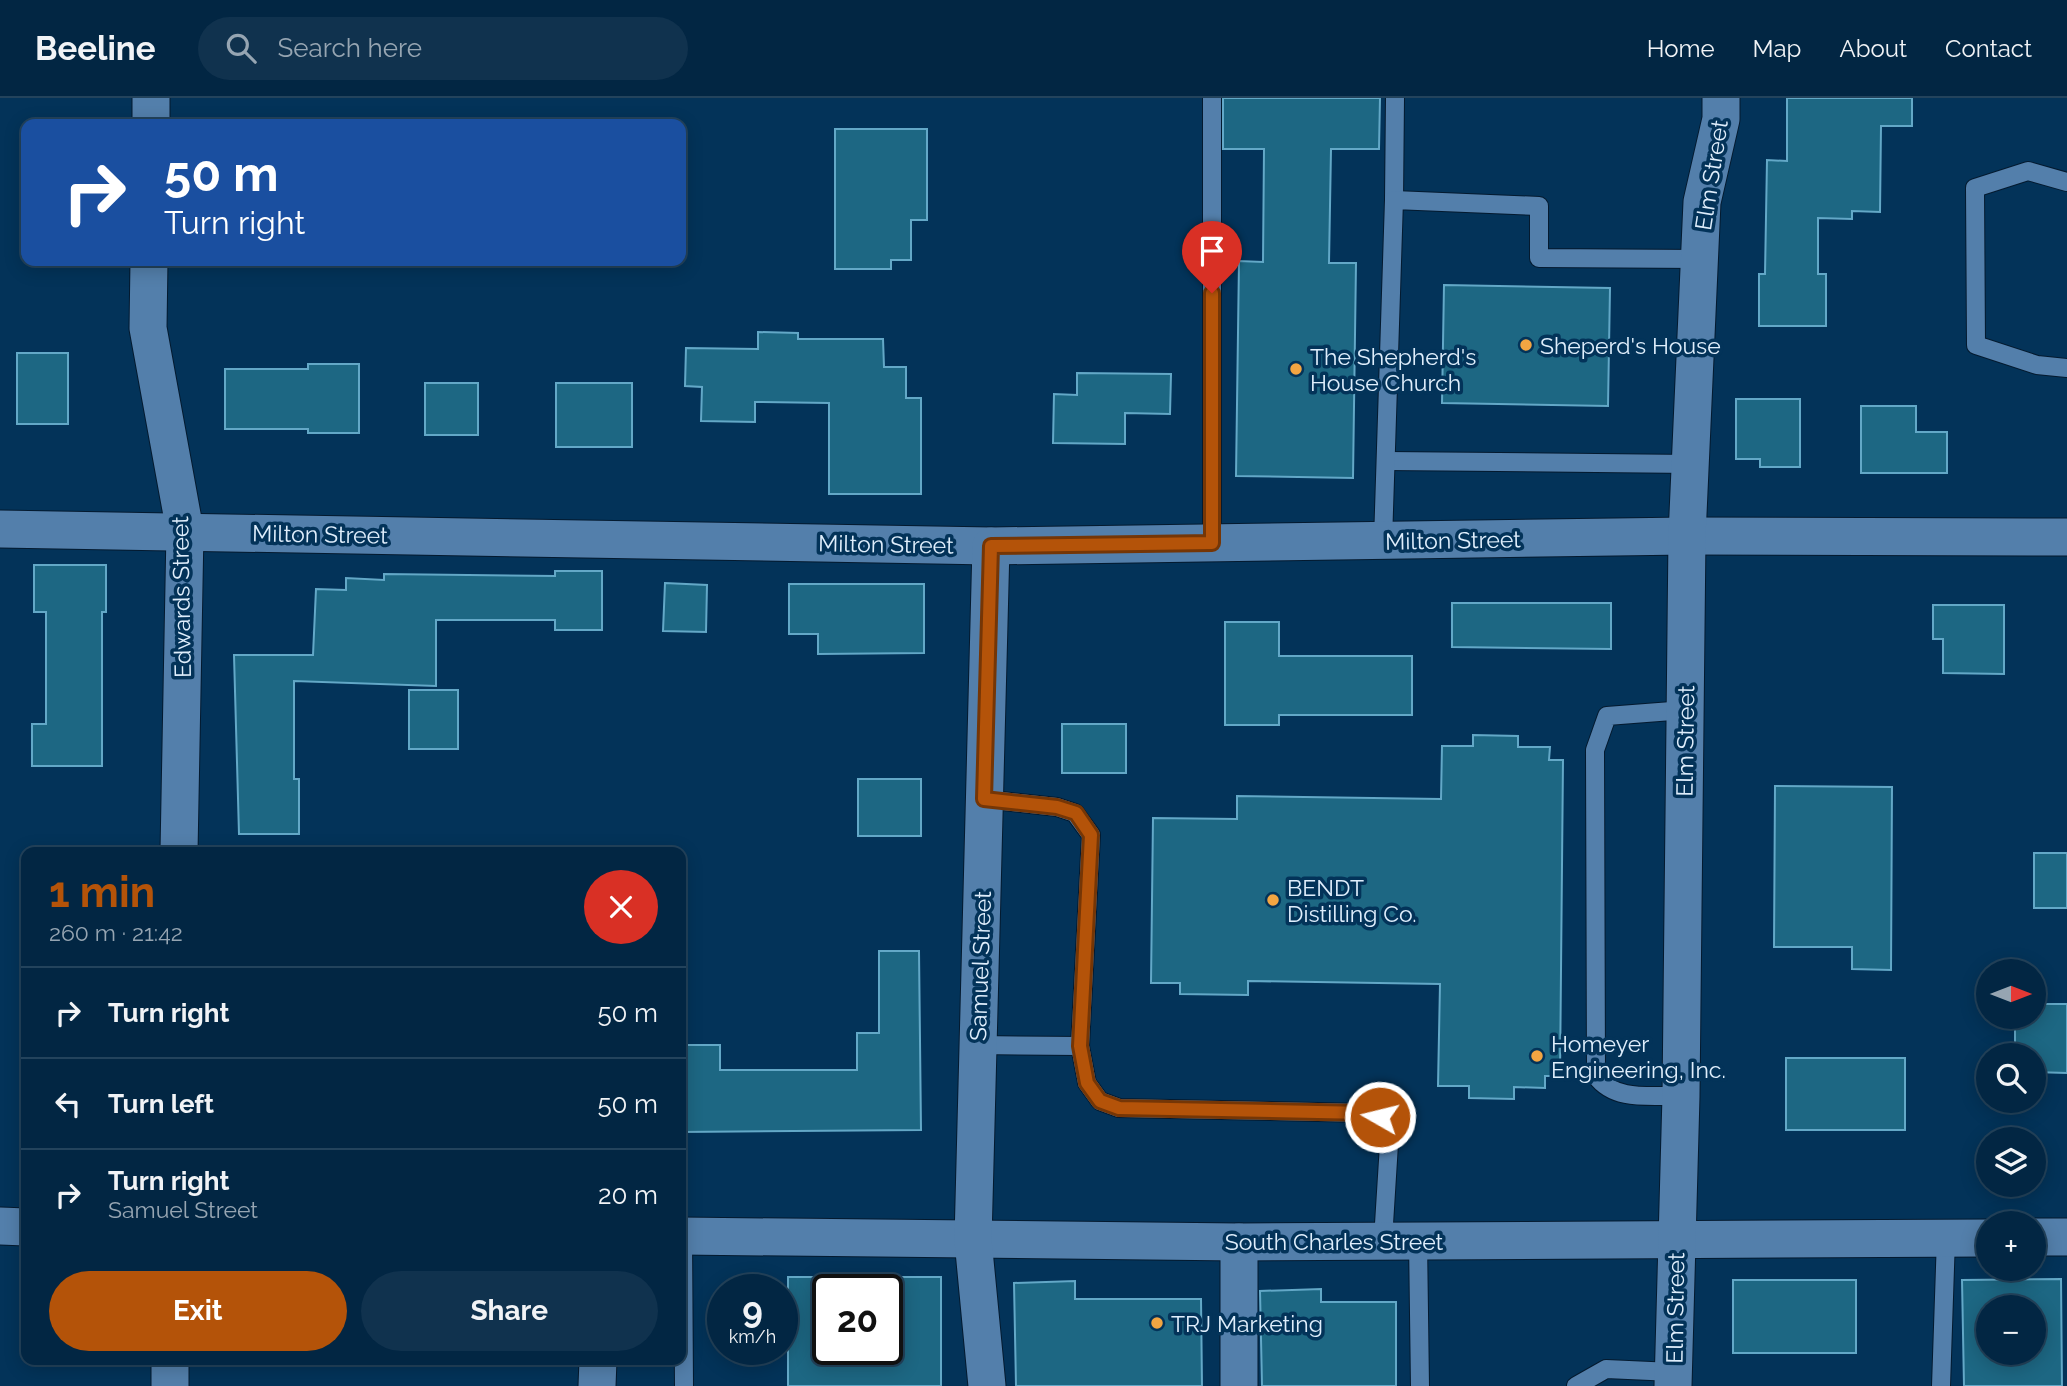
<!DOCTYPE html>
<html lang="en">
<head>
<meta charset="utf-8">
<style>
	body { margin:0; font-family:Raleway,sans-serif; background:#10324e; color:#f1f3f6; height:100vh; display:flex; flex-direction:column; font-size:26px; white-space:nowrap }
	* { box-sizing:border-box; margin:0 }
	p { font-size:23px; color:#96a5b2 }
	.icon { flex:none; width:38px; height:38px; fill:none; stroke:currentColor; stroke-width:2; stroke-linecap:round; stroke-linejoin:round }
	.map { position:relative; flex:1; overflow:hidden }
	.drawer { position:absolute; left:21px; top:749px; width:665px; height:518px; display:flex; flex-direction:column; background:#022643; border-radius:14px; box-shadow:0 4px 18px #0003,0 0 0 2px #23435c }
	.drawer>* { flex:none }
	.hud { position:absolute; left:21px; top:21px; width:665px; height:147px; border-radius:14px; box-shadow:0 4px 18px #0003,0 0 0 2px #23435c; background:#1a4fa0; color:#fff; overflow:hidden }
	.needle { width:46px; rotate:90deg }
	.tools { position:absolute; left:1976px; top:861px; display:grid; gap:14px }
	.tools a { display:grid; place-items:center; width:70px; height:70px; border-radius:50%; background:#022643; box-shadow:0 4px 18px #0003,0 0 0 2px #23435c; font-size:35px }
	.speed { position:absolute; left:707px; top:1176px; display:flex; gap:14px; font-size:35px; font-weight:700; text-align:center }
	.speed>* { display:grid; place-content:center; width:91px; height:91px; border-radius:50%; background:#022643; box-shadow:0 4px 18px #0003,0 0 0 2px #23435c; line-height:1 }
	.speed small { font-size:18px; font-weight:400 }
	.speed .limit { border:4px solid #111; border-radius:10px; background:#fff; color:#111 }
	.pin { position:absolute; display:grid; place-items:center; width:60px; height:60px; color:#fff; margin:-72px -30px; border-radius:50% 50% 50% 0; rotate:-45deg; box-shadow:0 0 7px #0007 }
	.pin .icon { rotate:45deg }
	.me { position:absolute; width:77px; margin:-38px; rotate:278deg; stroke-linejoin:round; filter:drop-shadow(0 0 5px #0008) }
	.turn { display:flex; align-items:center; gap:24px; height:147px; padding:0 28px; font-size:32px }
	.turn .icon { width:91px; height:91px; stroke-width:2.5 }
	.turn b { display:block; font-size:49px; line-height:60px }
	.round { display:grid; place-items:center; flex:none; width:74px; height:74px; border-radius:37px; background:#10324e }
	.head { display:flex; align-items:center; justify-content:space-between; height:119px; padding:0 28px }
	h1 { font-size:42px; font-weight:700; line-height:52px; color:#b45309 }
	.action { display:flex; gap:14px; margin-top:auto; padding:14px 28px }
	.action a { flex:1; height:80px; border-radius:42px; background:#b45309; color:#fff; font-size:28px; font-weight:700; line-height:80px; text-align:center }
	.action a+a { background:#10324e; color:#f1f3f6 }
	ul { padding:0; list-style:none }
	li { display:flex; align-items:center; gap:21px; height:91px; padding:0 28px; border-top:2px solid #23435c }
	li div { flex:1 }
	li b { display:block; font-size:26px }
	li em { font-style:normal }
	header { display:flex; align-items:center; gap:42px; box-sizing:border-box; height:98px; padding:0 35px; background:#022643; border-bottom:2px solid #23435c }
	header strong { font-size:33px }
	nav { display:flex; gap:38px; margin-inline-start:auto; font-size:24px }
	.search { width:490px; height:63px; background:#10324e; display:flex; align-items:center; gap:18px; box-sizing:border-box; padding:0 24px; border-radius:38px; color:#96a5b2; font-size:26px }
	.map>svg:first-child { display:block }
	.building { fill:#1d6783; stroke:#63a8c7; stroke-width:2; fill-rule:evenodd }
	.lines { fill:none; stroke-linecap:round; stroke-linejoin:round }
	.lane-casing { stroke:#041a2f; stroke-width:20 }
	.street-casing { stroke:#041a2f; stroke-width:39 }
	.lane { stroke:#537fab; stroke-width:18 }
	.street { stroke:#537fab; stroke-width:37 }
	.route-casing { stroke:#753606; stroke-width:18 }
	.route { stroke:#b45309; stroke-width:12 }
	.poi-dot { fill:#f2a542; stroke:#033359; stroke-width:2.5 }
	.labels { text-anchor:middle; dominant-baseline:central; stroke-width:7; stroke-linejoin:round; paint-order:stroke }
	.street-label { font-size:23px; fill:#dfeefc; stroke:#033359 }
	.poi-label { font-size:23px; fill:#dfeefc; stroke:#033359; text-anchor:start }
</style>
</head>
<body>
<header>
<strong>Beeline</strong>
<div class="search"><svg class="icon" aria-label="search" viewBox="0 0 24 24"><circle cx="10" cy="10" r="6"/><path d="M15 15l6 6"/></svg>Search here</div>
<nav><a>Home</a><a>Map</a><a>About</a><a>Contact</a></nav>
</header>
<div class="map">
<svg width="2067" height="1288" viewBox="0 0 2067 1288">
	<rect width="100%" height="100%" fill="#033359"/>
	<g class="building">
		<path d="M 1223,0 L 1380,0 L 1379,51 L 1331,51 L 1329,165 L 1356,165 L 1353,380 L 1236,378 L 1239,163 L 1263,164 L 1264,51 L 1223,51 Z"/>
		<path d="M 1787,0 L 1912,0 L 1912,28 L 1881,28 L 1880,114 L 1852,113 L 1852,121 L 1818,120 L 1818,176 L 1826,176 L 1826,228 L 1759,228 L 1759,176 L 1765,176 L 1767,62 L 1787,63 Z"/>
		<path d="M 835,31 L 927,31 L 927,122 L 911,122 L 911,162 L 891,162 L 891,171 L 835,171 Z"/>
		<path d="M 1444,187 L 1610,190 L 1608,308 L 1442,305 Z"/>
		<path d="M 758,234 L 798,235 L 798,241 L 883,241 L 884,269 L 906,269 L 906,300 L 921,300 L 921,396 L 829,396 L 829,305 L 755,304 L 755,324 L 701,323 L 702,289 L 685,288 L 686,250 L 758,251 Z"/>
		<rect x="17" y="255" width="51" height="71"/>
		<path d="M 308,266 L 359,266 L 359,335 L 308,335 L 308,331 L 225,331 L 225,271 L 308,271 Z"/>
		<path d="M 1077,275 L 1171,276 L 1170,316 L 1125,315 L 1125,346 L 1053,345 L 1054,296 L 1077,297 Z"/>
		<rect x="425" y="285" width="53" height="52"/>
		<rect x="556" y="285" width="76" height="64"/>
		<path d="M 1736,301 L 1800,301 L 1800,369 L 1760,369 L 1760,361 L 1736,361 Z"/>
		<path d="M 1861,308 L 1916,308 L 1916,334 L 1947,334 L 1947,375 L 1861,375 Z"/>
		<path d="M 34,467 L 106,467 L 106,514 L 102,514 L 102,668 L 32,668 L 32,626 L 46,626 L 46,514 L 34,514 Z"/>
		<path d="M 555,473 L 602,473 L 602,532 L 555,532 L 555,522 L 436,522 L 436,588 L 294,583 L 294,681 L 299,681 L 299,736 L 239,736 L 234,557 L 313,557 L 316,491 L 346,492 L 346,480 L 384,482 L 384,476 L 555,478 Z"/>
		<path d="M 665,485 L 707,487 L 706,534 L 663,533 Z"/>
		<path d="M 789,486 L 924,486 L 924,555 L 818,556 L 818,536 L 789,536 Z"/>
		<path d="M 1452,505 L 1611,505 L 1611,551 L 1452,549 Z"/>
		<path d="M 1933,507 L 2004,507 L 2004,576 L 1943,575 L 1943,541 L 1933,541 Z"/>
		<path d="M 1225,524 L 1279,524 L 1279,558 L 1412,558 L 1412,617 L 1279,617 L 1279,627 L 1225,627 Z"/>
		<rect x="409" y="592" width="49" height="59"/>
		<rect x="1062" y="626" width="64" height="49"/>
		<path d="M 1473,637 L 1518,638 L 1518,649 L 1550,649 L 1549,662 L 1563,662 L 1560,978 L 1545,978 L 1545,990 L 1514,989 L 1514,1001 L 1469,1000 L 1469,988 L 1438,988 L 1440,886 L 1248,883 L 1248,897 L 1180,896 L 1180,885 L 1151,885 L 1153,720 L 1237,721 L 1237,698 L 1441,701 L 1442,648 L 1473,648 Z"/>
		<rect x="858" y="681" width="63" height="57"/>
		<path d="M 1775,688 L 1892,689 L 1891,872 L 1852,871 L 1852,849 L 1774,849 Z"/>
		<rect x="2034" y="755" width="33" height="55"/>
		<path d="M 879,853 L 919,853 L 921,1032 L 681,1034 L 681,947 L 720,947 L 720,972 L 857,972 L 857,935 L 879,935 Z"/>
		<path d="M 2034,906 L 2067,906 L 2067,975 L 2034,974 L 2034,957 L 2015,957 L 2015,919 L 2034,919 Z"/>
		<rect x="1786" y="960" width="119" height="72"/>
		<path d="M 788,1179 L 828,1179 L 828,1251 L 887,1251 L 887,1179 L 941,1179 L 941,1288 L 788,1288 Z"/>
		<path d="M 2061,1181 L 2062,1288 L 1964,1288 L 1962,1182 ZM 1988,1209 L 2034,1209 L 2034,1255 L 1988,1255 Z"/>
		<rect x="1733" y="1182" width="123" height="73"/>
		<path d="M 1075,1183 L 1075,1201 L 1201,1201 L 1202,1288 L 1016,1288 L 1014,1185 Z"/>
		<path d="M 1321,1191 L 1321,1204 L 1396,1204 L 1396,1288 L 1262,1288 L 1260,1193 Z"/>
	</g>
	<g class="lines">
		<defs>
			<g id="lane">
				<path d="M 1212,0 L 1212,445"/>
				<path d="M 2067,84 L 2028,73 L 1975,90 L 1976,247 L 2037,267 L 2067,270"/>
				<path d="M 1394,102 L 1395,0"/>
				<path d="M 1386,363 L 1692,366"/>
				<path d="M 1383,443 L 1394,102 L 1539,108 L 1539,160 L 1700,161"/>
				<path d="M 984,701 L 1057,709 L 1075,715 L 1091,737 L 1080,948 L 1087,985 L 1100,1003 L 1119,1010 L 1366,1015 L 1380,1019 L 1390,1030 L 1383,1142"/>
				<path d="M 977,947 L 1080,948"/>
				<path d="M 1681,998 C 1651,997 1615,1004 1596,978 L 1595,652 L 1607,618 L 1685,612"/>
				<path d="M 683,1138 L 684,1288"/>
				<path d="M 1418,1142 L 1420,1288"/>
				<path d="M 1576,1288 L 1606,1271 L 1673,1274"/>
				<path d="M 1941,1288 L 1946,1140"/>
			</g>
			<g id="street">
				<path d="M 151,26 L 151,0"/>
				<path d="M 149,163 L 148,230 L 185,433 L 179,754"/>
				<path d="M 0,431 L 991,448 L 1687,438 L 2067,439"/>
				<path d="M 0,1128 L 26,1129"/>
				<path d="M 681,1138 L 1239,1144 L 1988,1140"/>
				<path d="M 2034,1139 L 2067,1139"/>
				<path d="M 1239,1144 L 1239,1288"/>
				<path d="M 170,1288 L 170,1262"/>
				<path d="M 597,1288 L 598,1262"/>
				<path d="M 987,1288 L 973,1142 L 991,448"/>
				<path d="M 1673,1288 L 1681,998 L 1687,438 L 1702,104 L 1721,21 L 1721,0"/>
			</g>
		</defs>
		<use href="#lane" class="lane-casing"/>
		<use href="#street" class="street-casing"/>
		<use href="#lane" class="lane"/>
		<use href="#street" class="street"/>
	</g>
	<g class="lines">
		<defs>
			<path id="route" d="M 1212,195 L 1212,445 L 991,448 L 984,701 L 1057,709 L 1076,715 L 1091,737 L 1080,948 L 1087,985 L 1100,1003 L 1119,1010 L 1366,1015 L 1380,1019"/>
		</defs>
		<use href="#route" class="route-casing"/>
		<use href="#route" class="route"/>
	</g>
	<g class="poi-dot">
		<circle cx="1526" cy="247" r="7"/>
		<circle cx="1296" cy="271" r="7"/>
		<circle cx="1273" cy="802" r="7"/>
		<circle cx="1537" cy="958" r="7"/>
		<circle cx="1157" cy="1225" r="7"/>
	</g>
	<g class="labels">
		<g class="street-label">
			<text transform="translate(1711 77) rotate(-81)">Elm Street</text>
			<text transform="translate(320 436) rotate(1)">Milton Street</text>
			<text transform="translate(1453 442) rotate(-1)">Milton Street</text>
			<text transform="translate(886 446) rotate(1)">Milton Street</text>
			<text transform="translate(181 499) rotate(-91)">Edwards Street</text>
			<text transform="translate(1685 643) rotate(-89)">Elm Street</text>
			<text transform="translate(980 868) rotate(-88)">Samuel Street</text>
			<text x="1334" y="1143">South Charles Street</text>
			<text transform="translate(1675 1210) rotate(-89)">Elm Street</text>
		</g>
		<g class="poi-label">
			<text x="1540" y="247">Sheperd's House</text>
			<text x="1310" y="258">The Shepherd's<tspan x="1310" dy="26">House Church</tspan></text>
			<text x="1287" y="789">BENDT<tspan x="1287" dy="26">Distilling Co.</tspan></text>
			<text x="1551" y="945">Homeyer<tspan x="1551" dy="26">Engineering, Inc.</tspan></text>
			<text x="1171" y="1225">TRJ Marketing</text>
		</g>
	</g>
</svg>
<div class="tools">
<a><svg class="needle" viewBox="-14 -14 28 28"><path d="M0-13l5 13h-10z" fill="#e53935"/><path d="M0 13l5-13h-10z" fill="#96a5b2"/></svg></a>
<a><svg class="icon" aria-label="search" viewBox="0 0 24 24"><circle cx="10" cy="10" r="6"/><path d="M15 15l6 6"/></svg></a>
<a><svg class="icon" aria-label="layers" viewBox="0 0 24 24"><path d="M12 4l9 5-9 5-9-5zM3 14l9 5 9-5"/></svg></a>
<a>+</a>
<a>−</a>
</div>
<div class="speed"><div>9<small>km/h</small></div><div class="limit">20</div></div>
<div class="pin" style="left:1212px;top:195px;background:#d93025"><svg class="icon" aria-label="arrive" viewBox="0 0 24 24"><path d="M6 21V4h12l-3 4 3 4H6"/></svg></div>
<svg class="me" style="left:1380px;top:1019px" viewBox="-20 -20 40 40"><circle r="17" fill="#b45309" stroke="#fff" stroke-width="3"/><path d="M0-11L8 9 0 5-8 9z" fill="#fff"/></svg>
<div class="hud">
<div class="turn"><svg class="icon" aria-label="right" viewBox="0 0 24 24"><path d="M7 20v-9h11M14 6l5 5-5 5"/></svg><div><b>50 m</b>Turn right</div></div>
</div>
<section class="drawer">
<div class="head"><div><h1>1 min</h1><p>260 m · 21:42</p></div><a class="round" style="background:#d93025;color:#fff"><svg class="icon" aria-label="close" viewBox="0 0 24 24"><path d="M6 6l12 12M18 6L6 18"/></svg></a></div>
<ul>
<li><svg class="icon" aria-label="right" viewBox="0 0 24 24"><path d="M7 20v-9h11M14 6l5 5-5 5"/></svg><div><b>Turn right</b></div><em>50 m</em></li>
<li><svg class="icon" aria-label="left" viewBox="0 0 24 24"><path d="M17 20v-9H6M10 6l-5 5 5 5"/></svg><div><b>Turn left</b></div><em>50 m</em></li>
<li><svg class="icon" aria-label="right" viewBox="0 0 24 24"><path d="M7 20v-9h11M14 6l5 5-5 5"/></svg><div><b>Turn right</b><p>Samuel Street</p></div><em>20 m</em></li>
</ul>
<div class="action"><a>Exit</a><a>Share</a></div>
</section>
</div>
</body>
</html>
